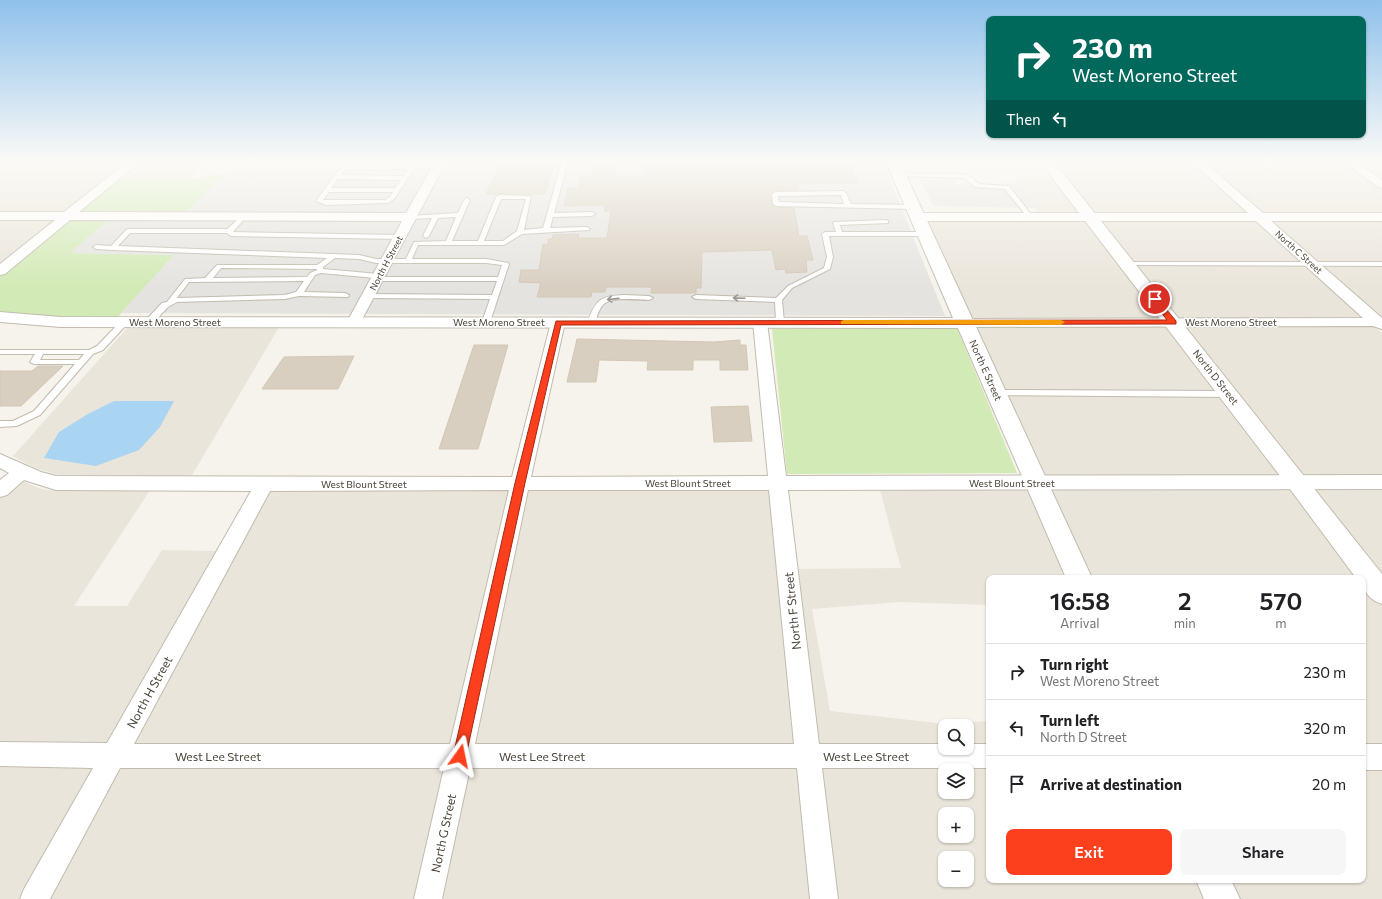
<!DOCTYPE html>
<html lang="en">
<head>
<meta charset="utf-8">
<style>
	body { margin:0; font-family:Commissioner,sans-serif; background:#f6f6f6; color:#202124; height:100vh; display:flex; flex-direction:column; font-size:15px; white-space:nowrap }
	* { box-sizing:border-box; margin:0 }
	p { font-size:13px; color:#757577 }
	.icon { flex:none; width:22px; height:22px; fill:none; stroke:currentColor; stroke-width:2; stroke-linecap:round; stroke-linejoin:round }
	.map { position:relative; flex:1; overflow:hidden }
	.side { position:absolute; left:986px; top:575px; width:380px; height:308px; display:flex; flex-direction:column; background:#fff; border-radius:8px; box-shadow:0 1px 3px #0004 }
	.side>* { flex:none }
	.hud { position:absolute; left:986px; top:16px; width:380px; height:122px; border-radius:8px; box-shadow:0 1px 3px #0004; background:#00695c; color:#fff; overflow:hidden }
	.fabs { position:absolute; left:938px; top:719px; display:grid; gap:8px }
	.fabs a { display:grid; place-items:center; width:36px; height:36px; border-radius:8px; background:#fff; box-shadow:0 1px 3px #0004; font-size:20px }
	.pin { position:absolute; display:grid; place-items:center; width:34px; height:34px; color:#fff; margin:-17px; border:2px solid #fff; border-radius:50%; box-shadow:0 1px 4px #0007 }
	.me { position:absolute; width:44px; margin:-22px; rotate:12deg; stroke-linejoin:round; filter:drop-shadow(0 0 3px #0008) }
	.turn { display:flex; align-items:center; gap:14px; height:84px; padding:0 20px; font-size:18px }
	.turn .icon { width:52px; height:52px; stroke-width:2.5 }
	.turn b { display:block; font-size:28px; line-height:34px }
	.then { display:flex; align-items:center; height:38px; padding:0 20px; background:#0003; gap:8px; font-size:15px }
	.eta { display:flex; justify-content:space-evenly; align-items:center; height:68px; text-align:center }
	.eta b { font-size:24px; font-weight:600; line-height:28px }
	.cta { display:flex; gap:8px; margin-top:auto; padding:8px 20px }
	.cta a { flex:1; height:46px; border-radius:8px; background:#fc3f1d; color:#fff; font-size:16px; font-weight:600; line-height:46px; text-align:center }
	.cta a+a { background:#f6f6f6; color:#202124 }
	ul { padding:0; list-style:none }
	li { display:flex; align-items:center; gap:12px; height:56px; padding:0 20px; border-top:1px solid #e0e0e0 }
	li div { flex:1 }
	li b { display:block; font-size:15px }
	li em { font-style:normal }
	.map>svg:first-child { display:block }
	.residential { fill:#eae5da; fill-rule:evenodd }
	.green { fill:#d2eab5 }
	.parking { fill:#e5e3e0 }
	.water { fill:#a9d4f2 }
	.building { fill:#d8cfc1; stroke:#d3c7b4 }
	.lines { fill:none; stroke-linecap:round; stroke-linejoin:round }
	.service-casing { stroke:#c2bbae; stroke-width:2 }
	.minor-casing { stroke:#c2bbae; stroke-width:2 }
	.tertiary-casing { stroke:#c2bbae; stroke-width:2 }
	.service { fill:#fff; fill-rule:evenodd }
	.minor { fill:#fff; fill-rule:evenodd }
	.tertiary { fill:#fff; fill-rule:evenodd }
	.oneway { stroke:#9c9892 }
	.route { fill:#fc3f1d; stroke:#a42913 }
	.slow { fill:#f59e0b }
	.labels { text-anchor:middle; dominant-baseline:central; stroke-width:3; stroke-linejoin:round; paint-order:stroke }
	.far-street-label { font-size:9px; fill:#4b4439; stroke:#fff }
	.street-label { font-size:10px; fill:#4b4439; stroke:#fff }
	.near-street-label { font-size:12px; fill:#4b4439; stroke:#fff }
</style>
</head>
<body>
<div class="map">
<svg width="1382" height="899" viewBox="0 0 1382 899">
	<rect width="100%" height="100%" fill="#f6f3ec"/>
	<g class="residential">
		<path d="M 0,162 L 129,162 L 66,213 L 0,213 Z"/>
		<path d="M 139,162 L 337,162 L 335,164 L 205,166 L 189,180 L 117,180 Z"/>
		<path d="M 1052,162 L 1193,162 L 1251,214 L 1093,214 Z"/>
		<path d="M 1203,162 L 1344,162 L 1382,188 L 1382,214 L 1261,214 Z"/>
		<path d="M 1354,162 L 1382,162 L 1382,181 Z"/>
		<path d="M 1014,177 L 1054,177 L 1082,214 L 1039,214 Z"/>
		<path d="M 0,219 L 58,219 L 0,266 Z"/>
		<path d="M 924,220 L 1087,220 L 1163,318 L 969,318 Z"/>
		<path d="M 1098,220 L 1257,220 L 1365,318 L 1176,318 Z"/>
		<path d="M 1268,220 L 1382,220 L 1382,318 L 1378,318 Z"/>
		<path d="M 1170,326 L 1285,476 L 1041,476 L 973,327 Z"/>
		<path d="M 1375,326 L 1382,333 L 1382,476 L 1301,476 L 1183,327 Z"/>
		<path d="M 128,327 L 279,327 L 191,477 L 62,476 L 35,468 L 11,455 L 14,455 Z"/>
		<path d="M 20,480 L 41,489 L 49,490 L 150,490 L 74,606 L 127,606 L 162,550 L 218,551 L 109,743 L 0,741 L 0,498 Z"/>
		<path d="M 1031,489 L 1070,578 L 989,578 L 989,605 L 899,602 L 812,609 L 830,711 L 946,724 L 989,721 L 989,744 L 967,744 L 967,726 L 945,726 L 945,744 L 817,744 L 796,569 L 901,568 L 880,490 Z"/>
		<path d="M 1295,489 L 1362,578 L 1088,578 L 1047,490 Z"/>
		<path d="M 1312,489 L 1382,489 L 1382,581 Z"/>
		<path d="M 510,490 L 452,744 L 131,744 L 268,491 Z"/>
		<path d="M 527,490 L 770,490 L 796,744 L 473,744 Z"/>
		<path d="M 1363,580 L 1382,605 L 1382,744 L 1363,744 Z"/>
		<path d="M 0,766 L 95,768 L 22,899 L 0,899 Z"/>
		<path d="M 798,768 L 811,899 L 441,899 L 468,769 Z"/>
		<path d="M 117,769 L 446,769 L 416,899 L 47,899 Z"/>
		<path d="M 820,769 L 989,769 L 989,880 L 1201,880 L 1209,899 L 836,899 ZM 945,770 L 967,770 L 967,792 L 945,792 ZM 945,814 L 967,814 L 967,836 L 945,836 ZM 945,858 L 967,858 L 967,880 L 945,880 Z"/>
		<path d="M 1363,769 L 1382,769 L 1382,899 L 1234,899 L 1226,880 L 1363,880 Z"/>
	</g>
	<g class="green">
		<path d="M 246,168 L 224,173 L 188,211 L 119,211 L 71,253 L 174,255 L 118,317 L 54,318 L 0,311 L 0,275 L 117,180 L 189,180 Z"/>
		<path d="M 957,328 L 1017,473 L 787,474 L 772,329 Z"/>
	</g>
	<g class="parking">
		<path d="M 350,162 L 883,162 L 945,316 L 121,313 L 174,255 L 70,253 L 119,211 L 188,211 L 224,173 L 246,168 L 346,167 Z"/>
		<path d="M 920,179 L 953,179 L 956,185 L 1018,183 L 1035,208 L 933,206 Z"/>
	</g>
	<path class="water" d="M 114,401 L 174,401 L 160,427 L 139,450 L 96,466 L 44,458 L 59,432 L 88,414 Z"/>
	<g class="building">
		<path d="M 520,162 L 555,162 L 545,194 L 486,194 L 501,164 L 519,165 Z"/>
		<path d="M 594,162 L 617,162 L 615,176 L 645,176 L 647,162 L 850,162 L 857,183 L 798,183 L 799,190 L 775,190 L 771,193 L 772,204 L 775,207 L 794,208 L 799,236 L 807,236 L 813,260 L 806,260 L 807,272 L 786,273 L 785,269 L 776,270 L 772,250 L 702,252 L 701,288 L 696,288 L 696,293 L 651,293 L 652,287 L 606,287 L 605,292 L 592,292 L 591,297 L 537,297 L 541,283 L 519,282 L 521,270 L 539,270 L 543,244 L 548,245 L 548,239 L 552,239 L 553,235 L 579,234 L 578,238 L 607,238 L 611,211 L 604,211 L 605,205 L 564,206 L 568,188 L 578,188 L 580,177 L 591,177 Z"/>
		<path d="M 577,339 L 714,342 L 740,340 L 740,345 L 746,345 L 748,370 L 720,370 L 720,360 L 693,360 L 693,370 L 647,370 L 648,361 L 599,360 L 596,382 L 567,382 Z"/>
		<path d="M 474,345 L 508,345 L 478,449 L 439,449 Z"/>
		<path d="M 354,356 L 338,389 L 262,389 L 284,357 Z"/>
		<path d="M 38,366 L 63,366 L 21,406 L 0,406 L 0,371 L 32,371 Z"/>
		<path d="M 748,406 L 752,441 L 714,442 L 711,407 Z"/>
	</g>
	<g class="lines">
		<defs>
			<g id="service">
				<path d="M 562,162 L 568,162 L 554,213 L 592,212 L 595,214 L 592,216 L 553,217 L 550,228 L 587,227 L 590,229 L 589,230 L 522,234 L 504,245 L 418,245 L 412,259 L 486,259 L 508,263 L 509,264 L 490,322 L 486,324 L 482,322 L 490,299 L 368,298 L 364,296 L 368,294 L 492,295 L 497,281 L 378,281 L 376,280 L 375,278 L 321,273 L 315,275 L 304,292 L 345,293 L 349,295 L 348,297 L 299,296 L 285,299 L 177,302 L 168,307 L 152,324 L 146,324 L 146,320 L 162,303 L 167,302 L 185,279 L 205,278 L 217,265 L 317,265 L 327,258 L 112,250 L 96,249 L 93,247 L 96,245 L 111,246 L 126,230 L 128,229 L 227,229 L 244,214 L 247,216 L 233,232 L 400,235 L 403,237 L 400,239 L 231,236 L 227,233 L 130,233 L 118,246 L 359,255 L 376,259 L 406,259 L 414,242 L 446,241 L 456,217 L 438,218 L 429,236 L 426,238 L 423,236 L 432,218 L 411,219 L 409,218 L 409,216 L 458,213 L 464,200 L 467,198 L 470,200 L 452,241 L 478,241 L 496,197 L 499,195 L 531,196 L 524,230 L 543,228 ZM 501,199 L 526,199 L 517,231 L 503,241 L 484,241 ZM 335,258 L 359,259 L 376,263 L 486,263 L 502,265 L 498,277 L 382,277 L 381,275 L 379,274 L 323,269 L 323,267 ZM 221,268 L 317,269 L 317,270 L 310,273 L 307,277 L 213,278 ZM 304,281 L 296,292 L 285,295 L 177,298 L 189,282 Z"/>
				<path d="M 437,165 L 439,166 L 439,168 L 414,169 L 394,199 L 388,203 L 326,205 L 316,201 L 337,172 L 345,166 ZM 348,169 L 408,169 L 403,176 L 340,175 ZM 338,179 L 401,180 L 395,188 L 331,188 ZM 329,192 L 393,192 L 390,197 L 385,200 L 323,200 Z"/>
				<path d="M 899,173 L 965,174 L 972,178 L 979,184 L 1009,186 L 1033,217 L 1028,218 L 1005,189 L 975,187 L 964,178 L 897,176 L 897,174 Z"/>
				<path d="M 843,191 L 846,193 L 851,204 L 913,205 L 916,207 L 913,209 L 776,206 L 773,204 L 772,194 L 775,192 ZM 841,195 L 844,204 L 779,202 L 778,196 Z"/>
				<path d="M 886,220 L 888,221 L 888,223 L 840,225 L 842,232 L 925,232 L 928,234 L 925,236 L 829,236 L 833,257 L 830,269 L 792,288 L 782,300 L 784,322 L 783,324 L 777,324 L 776,322 L 775,302 L 696,299 L 692,297 L 696,295 L 776,298 L 788,286 L 824,268 L 827,257 L 822,234 L 825,232 L 836,232 L 833,223 L 834,222 Z"/>
				<path d="M 1126,262 L 1382,262 L 1382,266 L 1124,265 L 1124,263 Z"/>
				<path d="M 624,295 L 649,296 L 653,298 L 649,300 C 638,300 610,296 603,305 C 598,310 597,318 594,325 L 588,325 L 587,323 C 596,300 599,296 624,295 Z"/>
				<path d="M 121,321 L 127,321 L 128,323 L 103,350 L 93,354 L 40,415 L 17,426 L 0,427 L 0,421 L 13,421 L 34,411 L 75,364 L 34,364 L 30,362 L 35,354 L 0,354 L 0,350 L 89,350 L 97,346 ZM 43,354 L 84,354 L 79,360 L 40,360 Z"/>
				<path d="M 996,390 L 1229,391 L 1233,394 L 1229,397 L 993,395 L 992,393 L 993,391 Z"/>
			</g>
			<g id="minor">
				<path d="M 127,162 L 140,162 L 79,212 L 406,213 L 435,162 L 446,162 L 359,325 L 354,326 L 349,325 L 347,322 L 402,221 L 70,220 L 5,274 L 0,275 L 0,264 L 55,220 L 0,220 L 0,212 L 64,212 Z"/>
				<path d="M 1192,162 L 1204,162 L 1263,213 L 1382,213 L 1382,221 L 1271,221 L 1382,318 L 1382,329 L 1373,326 L 965,327 L 960,326 L 958,323 L 960,320 L 965,319 L 1363,318 L 1256,221 L 917,221 L 913,220 L 911,217 L 913,214 L 917,213 L 1248,213 Z"/>
				<path d="M 1344,162 L 1356,162 L 1382,180 L 1382,188 L 1378,187 Z"/>
				<path d="M 558,318 L 563,319 L 565,322 L 531,477 L 768,476 L 753,322 L 755,319 L 760,318 L 765,319 L 767,322 L 786,476 L 1382,475 L 1382,489 L 788,490 L 819,744 L 945,744 L 945,748 L 967,748 L 967,744 L 989,744 L 989,768 L 822,768 L 838,899 L 810,899 L 797,768 L 470,768 L 442,899 L 414,899 L 444,768 L 120,768 L 50,899 L 20,899 L 24,889 L 93,768 L 0,766 L 0,742 L 107,743 L 251,491 L 56,490 L 24,480 L 7,495 L 0,497 L 0,480 L 9,473 L 0,468 L 0,454 L 41,472 L 56,476 L 512,477 L 551,322 L 553,319 ZM 509,490 L 450,744 L 134,744 L 270,491 ZM 528,490 L 769,490 L 794,744 L 475,744 Z"/>
				<rect x="1363" y="744" width="19" height="26"/>
			</g>
			<g id="tertiary">
				<path d="M 886,162 L 900,162 L 1092,578 L 1066,578 L 958,328 L 61,327 L 0,322 L 0,312 L 61,317 L 953,318 Z"/>
				<path d="M 1040,162 L 1054,162 L 1382,574 L 1382,604 C 1369,600 1363,591 1363,578 L 1356,578 L 1290,489 Z"/>
				<path d="M 1196,880 L 1231,880 L 1240,899 L 1204,899 Z"/>
			</g>
		</defs>
		<use href="#service" class="service-casing"/>
		<use href="#minor" class="minor-casing"/>
		<use href="#tertiary" class="tertiary-casing"/>
		<use href="#service" class="service"/>
		<use href="#minor" class="minor"/>
		<use href="#tertiary" class="tertiary"/>
	</g>
	<defs><path id="oneway-shaft" d="M-6 0H5M1.5-3L5.5 0L1.5 3" fill="none" stroke-width="1.6" stroke-linecap="round" stroke-linejoin="round"/></defs>
	<g class="oneway">
		<use href="#oneway-shaft" transform="translate(739 298) rotate(-178)"/>
		<use href="#oneway-shaft" transform="translate(613 299) rotate(174)"/>
	</g>
	<linearGradient id="sky" x2="0" y2="1"><stop stop-color="#8fc1ec"/><stop offset="0.56" stop-color="#fbfaf6"/><stop offset="1" stop-color="#fbfaf6" stop-opacity="0"/></linearGradient>
	<rect width="1382" height="288" fill="url(#sky)"/>
	<path class="route" d="M 1155,297 L 1157,298 L 1176,321 L 1176,324 L 561,325 L 525,483 L 466,756 L 464,761 L 460,762 L 455,761 L 453,756 L 515,483 L 556,321 L 1167,320 L 1151,299 Z"/>
	<path class="slow" d="M 844,320 L 1061,320 L 1065,322 L 1061,325 L 841,324 L 841,321 Z"/>
	<g class="labels">
		<g class="far-street-label">
			<text transform="translate(1299 252) rotate(42)">North C Street</text>
			<text transform="translate(386 263) rotate(-62)">North H Street</text>
		</g>
		<g class="street-label">
			<text x="175" y="322">West Moreno Street</text>
			<text x="499" y="322">West Moreno Street</text>
			<text x="1231" y="322">West Moreno Street</text>
			<text transform="translate(986 370) rotate(66)">North E Street</text>
			<text transform="translate(1216 377) rotate(52)">North D Street</text>
			<text x="688" y="483">West Blount Street</text>
			<text x="1012" y="483">West Blount Street</text>
			<text x="364" y="484">West Blount Street</text>
		</g>
		<g class="near-street-label">
			<text transform="translate(792 611) rotate(-96)">North F Street</text>
			<text transform="translate(149 692) rotate(-61)">North H Street</text>
			<text x="218" y="756">West Lee Street</text>
			<text x="542" y="756">West Lee Street</text>
			<text x="866" y="756">West Lee Street</text>
			<text transform="translate(443 833) rotate(-78)">North G Street</text>
		</g>
	</g>
</svg>
<div class="fabs">
<a><svg class="icon" aria-label="search" viewBox="0 0 24 24"><circle cx="10" cy="10" r="6"/><path d="M15 15l6 6"/></svg></a>
<a><svg class="icon" aria-label="layers" viewBox="0 0 24 24"><path d="M12 4l9 5-9 5-9-5zM3 14l9 5 9-5"/></svg></a>
<a>+</a>
<a>−</a>
</div>
<div class="pin" style="left:1155px;top:299px;background:#d93025"><svg class="icon" aria-label="arrive" viewBox="0 0 24 24"><path d="M6 21V4h12l-3 4 3 4H6"/></svg></div>
<svg class="me" style="left:460px;top:756px" viewBox="-20 -20 40 40"><path d="M0-17L14 15 0 8-14 15z" fill="#fc3f1d" stroke="#fff" stroke-width="4"/></svg>
<div class="hud">
<div class="turn"><svg class="icon" aria-label="right" viewBox="0 0 24 24"><path d="M7 20v-9h11M14 6l5 5-5 5"/></svg><div><b>230 m</b>West Moreno Street</div></div>
<div class="then">Then<svg class="icon" aria-label="left" viewBox="0 0 24 24"><path d="M17 20v-9H6M10 6l-5 5 5 5"/></svg></div>
</div>
<section class="side">
<div class="eta">
<div><b>16:58</b><p>Arrival</p></div>
<div><b>2</b><p>min</p></div>
<div><b>570</b><p>m</p></div>
</div>
<ul>
<li><svg class="icon" aria-label="right" viewBox="0 0 24 24"><path d="M7 20v-9h11M14 6l5 5-5 5"/></svg><div><b>Turn right</b><p>West Moreno Street</p></div><em>230 m</em></li>
<li><svg class="icon" aria-label="left" viewBox="0 0 24 24"><path d="M17 20v-9H6M10 6l-5 5 5 5"/></svg><div><b>Turn left</b><p>North D Street</p></div><em>320 m</em></li>
<li><svg class="icon" aria-label="arrive" viewBox="0 0 24 24"><path d="M6 21V4h12l-3 4 3 4H6"/></svg><div><b>Arrive at destination</b></div><em>20 m</em></li>
</ul>
<div class="cta"><a>Exit</a><a>Share</a></div>
</section>
</div>
</body>
</html>
